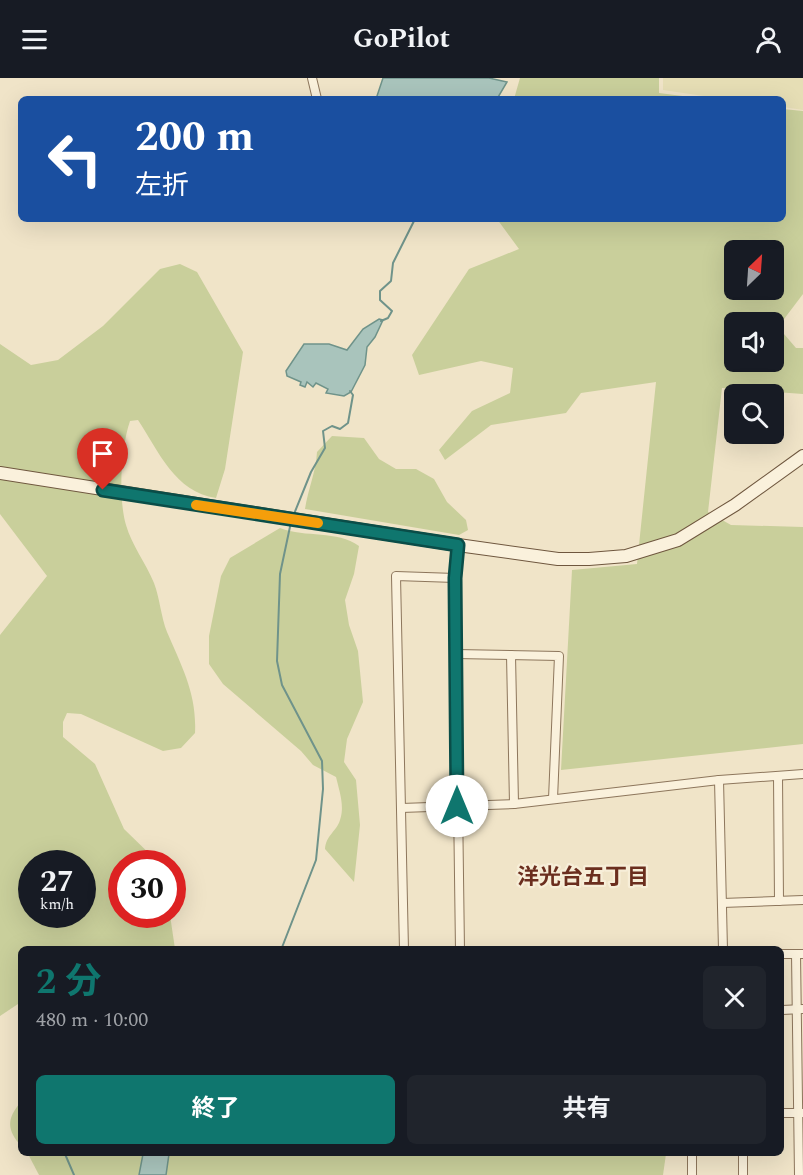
<!DOCTYPE html>
<html lang="ja">
<head>
<meta charset="utf-8">
<style>
	body { margin:0; font-family:Spectral,"Noto Sans JP",serif; background:#20242c; color:#f1f3f6; height:100vh; display:flex; flex-direction:column; font-size:22px; white-space:nowrap }
	* { box-sizing:border-box; margin:0 }
	p { font-size:20px; color:#9ea1a6 }
	.icon { flex:none; width:33px; height:33px; fill:none; stroke:currentColor; stroke-width:2; stroke-linecap:round; stroke-linejoin:round }
	.map { position:relative; flex:1; overflow:hidden }
	.drawer { position:absolute; left:18px; top:868px; width:766px; height:210px; display:flex; flex-direction:column; background:#171b24; border-radius:9px; box-shadow:0 6px 24px #0002 }
	.drawer>* { flex:none }
	.guide { position:absolute; left:18px; top:18px; width:768px; height:126px; border-radius:9px; box-shadow:0 6px 24px #0002; background:#1a4fa0; color:#fff; overflow:hidden }
	.needle { width:39px; rotate:25deg }
	.controls { position:absolute; left:724px; top:162px; display:grid; gap:12px }
	.controls a { display:grid; place-items:center; width:60px; height:60px; border-radius:9px; background:#171b24; box-shadow:0 6px 24px #0002; font-size:30px }
	.speed { position:absolute; left:18px; top:772px; display:flex; gap:12px; font-size:30px; font-weight:700; text-align:center }
	.speed>* { display:grid; place-content:center; width:78px; height:78px; border-radius:50%; background:#171b24; box-shadow:0 6px 24px #0002; line-height:1 }
	.speed small { font-size:15px; font-weight:400 }
	.speed .limit { border:9px solid #d22; background:#fff; color:#111 }
	.pin { position:absolute; display:grid; place-items:center; width:51px; height:51px; color:#fff; margin:-62px -26px; border-radius:50% 50% 50% 0; rotate:-45deg; box-shadow:0 0 6px #0007 }
	.pin .icon { rotate:45deg }
	.me { position:absolute; width:66px; margin:-33px; rotate:0deg; stroke-linejoin:round; filter:drop-shadow(0 0 4px #0008) }
	.turn { display:flex; align-items:center; gap:21px; height:126px; padding:0 18px; font-size:27px }
	.turn .icon { width:78px; height:78px; stroke-width:2.5 }
	.turn b { display:block; font-size:42px; line-height:51px }
	.round { display:grid; place-items:center; flex:none; width:63px; height:63px; border-radius:9px; background:#20242c }
	.head { display:flex; align-items:center; justify-content:space-between; height:102px; padding:0 18px }
	h1 { font-size:36px; font-weight:700; line-height:45px; color:#0f766e }
	.action { display:flex; gap:12px; margin-top:auto; padding:12px 18px }
	.action a { flex:1; height:69px; border-radius:9px; background:#0f766e; color:#fff; font-size:24px; font-weight:700; line-height:69px; text-align:center }
	.action a+a { background:#20242c; color:#f1f3f6 }
	header { display:flex; justify-content:space-between; align-items:center; height:78px; padding:0 18px; background:#171b24; font-size:27px; font-weight:700 }
	.map>svg:first-child { display:block }
	.farmland { fill:#e6deb5 }
	.green { fill:#c9cf9b; fill-rule:evenodd }
	.water { fill:#a9c4bc; stroke:#6f938a; stroke-width:1.5 }
	.lines { fill:none; stroke-linecap:round; stroke-linejoin:round }
	.stream { stroke:#6f938a; stroke-width:2 }
	.street-casing { stroke:#8d765c; stroke-width:10 }
	.secondary-casing { stroke:#6f573f; stroke-width:14 }
	.street { stroke:#faf1dc; stroke-width:8 }
	.secondary { stroke:#faf1dc; stroke-width:12 }
	.route-casing { stroke:#0a4d48; stroke-width:15 }
	.route { stroke:#0f766e; stroke-width:10 }
	.slow { stroke:#f59e0b; stroke-width:10 }
	.labels { text-anchor:middle; dominant-baseline:central; stroke-width:4.5; stroke-linejoin:round; paint-order:stroke }
	.neighbourhood-label { font-size:22px; font-weight:bold; fill:#6b2e1e; stroke:#f7eed8 }
</style>
</head>
<body>
<header><svg class="icon" aria-label="menu" viewBox="0 0 24 24"><path d="M4 6h16M4 12h16M4 18h16"/></svg>GoPilot<svg class="icon" aria-label="person" viewBox="0 0 24 24"><circle cx="12" cy="8" r="4"/><path d="M4 21q1-7 8-7t8 7"/></svg></header>
<div class="map">
<svg width="803" height="1097" viewBox="0 0 803 1097">
	<rect width="100%" height="100%" fill="#f0e4c8"/>
	<path class="farmland" d="M 663,0 L 803,0 L 803,32 L 783,29 L 783,21 L 724,21 L 663,12 Z"/>
	<g class="green">
		<path d="M 520,0 L 659,0 L 659,15 L 706,21 L 514,21 Z"/>
		<path d="M 783,31 L 803,33 L 803,216 L 778,249 L 796,270 L 803,270 L 803,374 L 803,316 L 722,310 L 708,434 L 731,447 L 803,449 L 803,666 L 561,692 L 572,492 L 637,486 L 656,304 L 581,315 L 566,335 L 491,347 L 445,382 L 439,372 L 472,333 L 510,315 L 513,290 L 481,283 L 419,297 L 412,277 L 469,191 L 519,171 L 497,141 L 783,141 ZM 735,172 L 774,172 L 774,212 L 735,212 ZM 735,244 L 774,244 L 774,284 L 735,284 Z"/>
		<path d="M 180,186 L 197,194 L 243,274 L 225,391 L 216,420 C 175,414 159,374 138,342 L 130,343 C 121,369 118,420 126,447 C 132,468 146,485 154,505 C 160,521 161,539 167,554 C 182,589 197,616 195,655 L 181,670 L 163,673 L 81,636 L 67,635 L 63,644 L 63,659 L 95,686 L 124,751 L 160,786 L 122,786 L 122,837 L 170,837 L 175,871 L 21,872 L 21,924 L 0,938 L 0,557 L 47,498 L 0,436 L 0,266 L 31,287 L 58,282 L 103,248 L 160,191 ZM 32,786 L 82,786 L 82,837 L 32,837 Z"/>
		<path d="M 332,358 L 364,360 L 379,381 L 396,391 L 416,391 L 434,401 L 447,424 L 466,442 L 468,452 L 459,457 L 305,431 C 308,411 316,394 317,374 Z"/>
		<path d="M 280,450 C 306,460 337,452 359,468 L 354,496 L 345,522 L 349,547 L 358,573 L 363,624 L 347,661 L 344,684 L 356,702 L 360,747 L 354,804 L 325,771 C 326,757 337,753 340,742 C 345,728 339,712 336,699 L 313,687 L 301,673 L 223,606 L 209,586 L 209,558 L 221,498 L 230,480 Z"/>
		<path d="M 21,1024 L 21,1068 C 7,1052 6,1041 21,1024 Z"/>
		<path d="M 28,1076 L 666,1076 L 663,1097 L 39,1097 Z"/>
	</g>
	<g class="water">
		<path d="M 383,0 L 489,0 L 507,4 L 497,21 L 376,21 Z"/>
		<path d="M 379,241 L 383,242 L 375,259 L 367,269 L 365,287 L 351,314 L 344,318 L 326,315 L 328,311 L 316,305 L 313,309 L 307,304 L 305,309 L 300,307 L 301,304 L 287,298 L 286,293 L 304,266 L 329,266 L 347,272 L 363,251 Z"/>
		<path d="M 143,1076 L 169,1076 L 166,1097 L 139,1097 Z"/>
	</g>
	<g class="lines">
		<g class="stream">
			<path d="M 381,243 L 388,240 L 392,233 L 380,222 L 380,213 L 391,203 L 393,185 L 415,141"/>
			<path d="M 294,436 L 311,394 L 325,370 L 323,353 L 332,348 L 340,351 L 348,345 L 353,317 L 350,313"/>
			<path d="M 281,872 L 316,782 L 323,711 L 322,683 L 282,607 L 277,583 L 280,496 L 291,444"/>
			<path d="M 65,1076 L 74,1097"/>
		</g>
		<defs>
			<g id="street">
				<path d="M 312,0 L 317,21"/>
				<path d="M 458,467 L 455,500 L 460,872"/>
				<path d="M 456,576 L 559,578 L 553,721"/>
				<path d="M 511,577 L 514,726"/>
				<path d="M 778,698 L 779,823"/>
				<path d="M 719,702 L 723,872"/>
				<path d="M 401,730 L 514,726 L 719,702 L 803,696"/>
				<path d="M 722,825 L 803,822"/>
				<path d="M 404,872 L 396,498 L 455,500"/>
				<path d="M 782,876 L 803,876"/>
				<path d="M 796,876 L 799,1097"/>
				<path d="M 782,932 L 803,931"/>
				<path d="M 782,1035 L 802,1035"/>
				<path d="M 692,1076 L 692,1097"/>
				<path d="M 743,1076 L 743,1097"/>
			</g>
			<path id="secondary" d="M 0,395 L 458,467 L 558,481 L 589,481 L 626,478 L 678,462 L 735,427 L 803,378"/>
		</defs>
		<use href="#street" class="street-casing"/>
		<use href="#secondary" class="secondary-casing"/>
		<use href="#street" class="street"/>
		<use href="#secondary" class="secondary"/>
	</g>
	<g class="lines">
		<defs>
			<path id="route" d="M 103,412 L 458,467 L 455,500 L 457,728"/>
		</defs>
		<use href="#route" class="route-casing"/>
		<use href="#route" class="route"/>
		<path class="slow" d="M 196,427 L 318,445"/>
	</g>
	<g class="labels">
		<g class="neighbourhood-label">
			<text x="583" y="799">洋光台五丁目</text>
		</g>
	</g>
</svg>
<div class="controls">
<a><svg class="needle" viewBox="-14 -14 28 28"><path d="M0-13l5 13h-10z" fill="#e53935"/><path d="M0 13l5-13h-10z" fill="#9ea1a6"/></svg></a>
<a><svg class="icon" aria-label="sound" viewBox="0 0 24 24"><path d="M4 9h4l5-4v14l-5-4H4zM17 9q2 3 0 6"/></svg></a>
<a><svg class="icon" aria-label="search" viewBox="0 0 24 24"><circle cx="10" cy="10" r="6"/><path d="M15 15l6 6"/></svg></a>
</div>
<div class="speed"><div>27<small>km/h</small></div><div class="limit">30</div></div>
<div class="pin" style="left:103px;top:412px;background:#d93025"><svg class="icon" aria-label="arrive" viewBox="0 0 24 24"><path d="M6 21V4h12l-3 4 3 4H6"/></svg></div>
<svg class="me" style="left:457px;top:728px" viewBox="-20 -20 40 40"><circle r="19" fill="#fff"/><path d="M0-13L10 11 0 6-10 11z" fill="#0f766e"/></svg>
<div class="guide">
<div class="turn"><svg class="icon" aria-label="left" viewBox="0 0 24 24"><path d="M17 20v-9H6M10 6l-5 5 5 5"/></svg><div><b>200 m</b>左折</div></div>
</div>
<section class="drawer">
<div class="head"><div><h1>2 分</h1><p>480 m · 10:00</p></div><a class="round"><svg class="icon" aria-label="close" viewBox="0 0 24 24"><path d="M6 6l12 12M18 6L6 18"/></svg></a></div>
<div class="action"><a>終了</a><a>共有</a></div>
</section>
</div>
</body>
</html>
